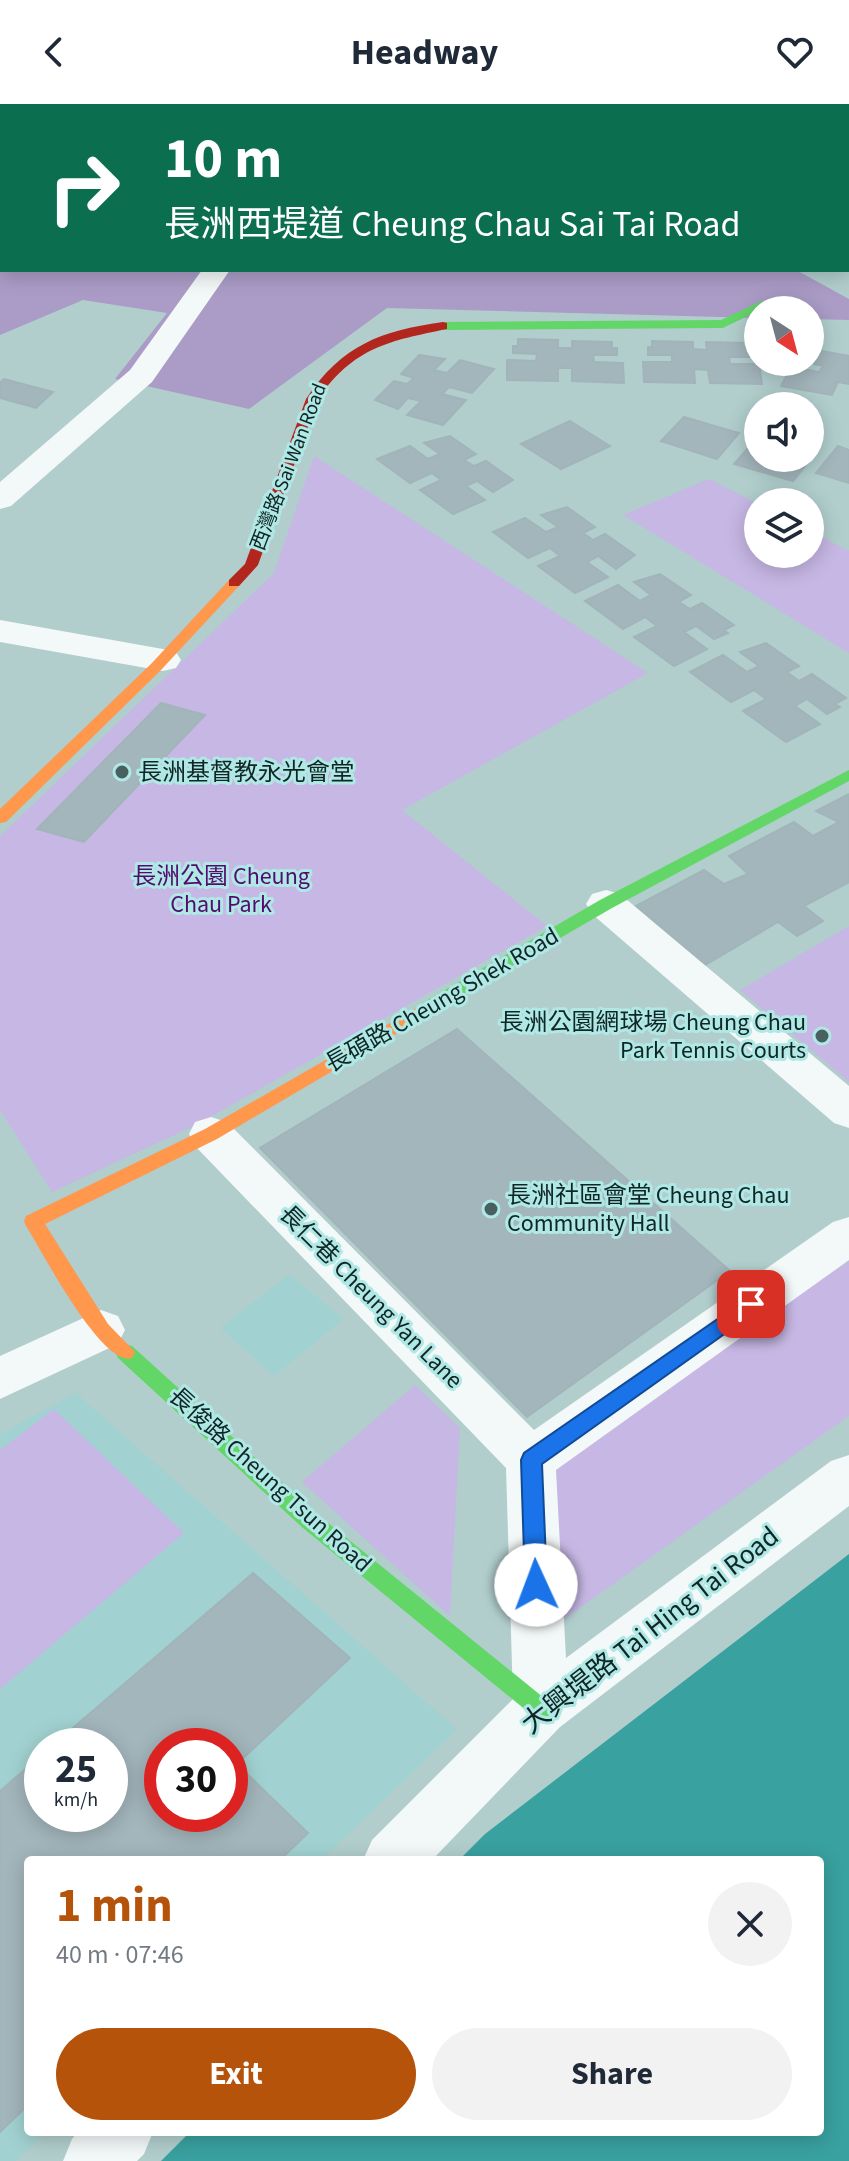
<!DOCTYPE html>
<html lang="en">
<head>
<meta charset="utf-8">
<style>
	body { margin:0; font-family:"Source Sans 3","Noto Sans TC",sans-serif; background:#f2f2f3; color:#1f2937; height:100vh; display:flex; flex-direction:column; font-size:30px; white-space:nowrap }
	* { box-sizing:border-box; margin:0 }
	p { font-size:26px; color:#747a83 }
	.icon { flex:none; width:44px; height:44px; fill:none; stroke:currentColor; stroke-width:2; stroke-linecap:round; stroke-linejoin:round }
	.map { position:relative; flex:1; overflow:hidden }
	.details { position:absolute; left:24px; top:1752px; width:800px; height:280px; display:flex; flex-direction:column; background:#fff; border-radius:8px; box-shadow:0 4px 20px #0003 }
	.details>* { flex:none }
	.guide { position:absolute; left:0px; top:0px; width:850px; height:168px; box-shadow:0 4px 20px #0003; background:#0b6e4f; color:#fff; overflow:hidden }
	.needle { width:52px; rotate:144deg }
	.buttons { position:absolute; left:744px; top:192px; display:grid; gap:16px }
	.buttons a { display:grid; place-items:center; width:80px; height:80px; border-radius:50%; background:#fff; box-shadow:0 4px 20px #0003; font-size:40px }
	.speed { position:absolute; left:24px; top:1624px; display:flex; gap:16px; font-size:40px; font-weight:700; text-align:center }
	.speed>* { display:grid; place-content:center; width:104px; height:104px; border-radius:50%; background:#fff; box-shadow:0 4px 20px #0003; line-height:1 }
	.speed small { font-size:20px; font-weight:400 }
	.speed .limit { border:12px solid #d22; background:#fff; color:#111 }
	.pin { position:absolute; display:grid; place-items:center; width:68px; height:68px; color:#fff; margin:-34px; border-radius:16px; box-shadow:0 4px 12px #0006 }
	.me { position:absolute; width:88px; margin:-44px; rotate:358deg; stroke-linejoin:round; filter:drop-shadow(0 0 6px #0008) }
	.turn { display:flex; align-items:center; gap:28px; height:168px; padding:0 32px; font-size:36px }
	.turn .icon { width:104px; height:104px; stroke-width:2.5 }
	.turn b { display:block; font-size:56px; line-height:68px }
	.round { display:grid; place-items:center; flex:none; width:84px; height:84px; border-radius:42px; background:#f2f2f3 }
	.overview { display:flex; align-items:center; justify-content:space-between; height:136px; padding:0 32px }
	h1 { font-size:48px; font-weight:700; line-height:60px; color:#b45309 }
	.cta { display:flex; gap:16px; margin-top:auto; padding:16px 32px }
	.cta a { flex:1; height:92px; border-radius:48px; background:#b45309; color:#fff; font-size:32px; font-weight:700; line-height:92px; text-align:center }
	.cta a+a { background:#f2f2f3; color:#1f2937 }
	header { display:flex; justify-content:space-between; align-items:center; height:104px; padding:0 32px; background:#fff; font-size:36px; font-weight:700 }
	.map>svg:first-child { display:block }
	.built { fill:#a1d2d1; fill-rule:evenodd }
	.green { fill:#c6b7e4 }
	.forest { fill:#aa9cc6 }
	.water { fill:#39a1a0 }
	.building { fill:#a3b6bc; stroke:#a1b4ba; stroke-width:2; fill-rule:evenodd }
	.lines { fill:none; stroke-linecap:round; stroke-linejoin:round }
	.street { fill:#f3f8f8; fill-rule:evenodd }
	.fast { fill:#63d668; fill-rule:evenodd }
	.slow { fill:#ff974d; fill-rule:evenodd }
	.jam { fill:#b3261e; fill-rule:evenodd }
	.route { fill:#1a73e8; stroke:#114b97; stroke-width:2 }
	.poi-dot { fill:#486160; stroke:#b0e8e6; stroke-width:3 }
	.labels { text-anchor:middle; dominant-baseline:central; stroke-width:6; stroke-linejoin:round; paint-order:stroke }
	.far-street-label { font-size:20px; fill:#102625; stroke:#b0e8e6 }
	.poi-label { font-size:24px; fill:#102625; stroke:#b0e8e6; text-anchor:start }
	.park-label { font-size:24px; fill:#520c6e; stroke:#b0e8e6 }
	.street-label { font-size:24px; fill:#102625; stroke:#b0e8e6 }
	.near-street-label { font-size:28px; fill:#102625; stroke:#b0e8e6 }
</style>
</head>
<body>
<header><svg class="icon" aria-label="back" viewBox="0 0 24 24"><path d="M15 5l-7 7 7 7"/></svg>Headway<svg class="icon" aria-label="heart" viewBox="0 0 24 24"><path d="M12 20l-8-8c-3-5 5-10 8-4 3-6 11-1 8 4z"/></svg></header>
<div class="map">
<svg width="849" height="2057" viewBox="0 0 849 2057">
	<rect width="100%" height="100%" fill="#b1cecd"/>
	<g class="built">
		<path d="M 289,1170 L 344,1215 L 274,1272 L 220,1224 Z"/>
		<path d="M 76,1289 L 457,1625 L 322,1756 L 28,1756 L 28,2028 L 45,2028 L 16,2057 L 0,2057 L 0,1330 ZM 42,1642 L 110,1642 L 110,1710 L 42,1710 ZM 162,1642 L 230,1642 L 230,1710 L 162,1710 Z"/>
	</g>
	<g class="green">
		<path d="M 314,352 L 648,569 L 402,706 L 547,822 L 198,1020 L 52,1088 L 0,1006 L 0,732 L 274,469 Z"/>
		<path d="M 709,375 L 758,400 L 758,450 L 810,450 L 810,427 L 849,447 L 849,549 L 623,411 Z"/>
		<path d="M 849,822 L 849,978 L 740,886 Z"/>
		<path d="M 849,1157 L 849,1312 L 550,1525 L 552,1356 Z"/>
		<path d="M 415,1281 L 460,1324 L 450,1512 L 302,1378 Z"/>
		<path d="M 54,1305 L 184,1429 L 0,1585 L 0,1346 Z"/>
	</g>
	<path class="forest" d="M 0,0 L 849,0 L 849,33 L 848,2 L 2,2 L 2,166 L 796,166 L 849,195 L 849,216 L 810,215 L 810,206 L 758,206 L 758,214 L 387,204 L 249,305 L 115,275 L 167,209 L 83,196 L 0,231 Z"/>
	<path class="water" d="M 849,1450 L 849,2057 L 161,2057 L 190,2028 L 820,2028 L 820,1756 L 459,1756 L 485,1730 Z"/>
	<g class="building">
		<path d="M 518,235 L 558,236 L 558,244 L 572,244 L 572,237 L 612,238 L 612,244 L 617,244 L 617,251 L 593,251 L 594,258 L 623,259 L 624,279 L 572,277 L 572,264 L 558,264 L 558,277 L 507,276 L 507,256 L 536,257 L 537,250 L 513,249 L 513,242 L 518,242 Z"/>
		<path d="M 652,237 L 693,238 L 693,245 L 707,246 L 706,238 L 746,239 L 753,253 L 729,253 L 730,260 L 759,260 L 762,280 L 710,279 L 708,266 L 694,265 L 695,279 L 644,278 L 643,258 L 672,258 L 672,251 L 648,251 L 648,243 L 652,243 Z"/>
		<path d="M 811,245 L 849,252 L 849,280 L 838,278 L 832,291 L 781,282 L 791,263 L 819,268 L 823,262 L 805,258 L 810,258 Z"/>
		<path d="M 419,251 L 445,255 L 434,266 L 447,269 L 460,256 L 494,265 L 472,289 L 449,283 L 442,290 L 466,296 L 443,321 L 407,311 L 421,297 L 408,294 L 398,305 L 375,296 L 394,277 L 407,280 L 414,274 L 401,270 Z"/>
		<path d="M 4,275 L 53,288 L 36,304 L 0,294 L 0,279 Z"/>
		<path d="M 684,313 L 739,329 L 717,355 L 661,337 Z"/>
		<path d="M 570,317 L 610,342 L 561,365 L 521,340 Z"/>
		<path d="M 450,332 L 476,350 L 464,356 L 474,362 L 486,357 L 513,376 L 493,388 L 477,377 L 466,382 L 485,396 L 453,410 L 420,386 L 441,376 L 432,369 L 410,379 L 377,355 L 410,342 L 428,355 L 440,350 L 424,339 Z"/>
		<path d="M 757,334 L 758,354 L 810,354 L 810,350 L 814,351 L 793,377 L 734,360 Z"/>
		<path d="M 838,342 L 849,346 L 849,379 L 816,369 Z"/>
		<path d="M 567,403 L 595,423 L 583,429 L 593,436 L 605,430 L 635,451 L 616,465 L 598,452 L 587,458 L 608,473 L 575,489 L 538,462 L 560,452 L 550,444 L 528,454 L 493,428 L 525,414 L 546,428 L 558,423 L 541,411 Z"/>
		<path d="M 660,470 L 691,491 L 679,498 L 690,505 L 702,499 L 734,521 L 724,526 L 728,529 L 714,535 L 696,522 L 684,528 L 707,545 L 674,562 L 634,533 L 657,522 L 645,513 L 623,525 L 585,497 L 618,481 L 640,497 L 651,491 L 634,478 Z"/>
		<path d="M 766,539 L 799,562 L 787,568 L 799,577 L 812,570 L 846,594 L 835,600 L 840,603 L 827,610 L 807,595 L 795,602 L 820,620 L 786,638 L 743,607 L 766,595 L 754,586 L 731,598 L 690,568 L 723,551 L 747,568 L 759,562 L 740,548 Z"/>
		<path d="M 161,599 L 205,611 L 84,738 L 37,725 Z"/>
		<path d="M 849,690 L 849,778 L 804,802 L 823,817 L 797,832 L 778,818 L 705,861 L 636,802 L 704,766 L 724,780 L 748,770 L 729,752 L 794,718 L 813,732 L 839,718 L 816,707 Z"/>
		<path d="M 457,925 L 730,1167 L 527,1313 L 260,1044 Z"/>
		<path d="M 253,1469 L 350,1554 L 237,1660 L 308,1729 L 280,1756 L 28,1756 L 28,2001 L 0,2028 L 0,1687 L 42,1651 L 42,1710 L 110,1710 L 110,1642 L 52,1642 ZM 162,1642 L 230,1642 L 230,1710 L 162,1710 Z"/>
	</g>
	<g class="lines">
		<g class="street">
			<path d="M 0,0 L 11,2 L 2,2 L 2,15 Z"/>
			<path d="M 202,166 L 230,166 L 152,278 L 11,402 L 0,405 L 0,378 L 130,266 Z"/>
			<path d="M 0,516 L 163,545 L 176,548 L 181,556 L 176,564 L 163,567 L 0,538 Z"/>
			<path d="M 606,786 L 620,790 L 849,982 L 849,1024 L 834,1019 L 592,810 L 586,800 L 592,790 Z"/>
			<path d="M 211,1013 L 227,1018 L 534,1326 L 833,1118 L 849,1113 L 849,1156 L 556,1366 L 566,1554 L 831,1357 L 849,1351 L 849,1402 L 560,1623 L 432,1756 L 363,1756 L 372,1736 L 513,1595 L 506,1364 L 195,1042 L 189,1030 L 195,1018 Z"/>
			<path d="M 101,1206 L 118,1212 L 125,1226 L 118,1240 L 0,1295 L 0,1252 Z"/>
			<path d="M 78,2028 L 153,2028 L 144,2050 L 137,2057 L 63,2057 L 72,2035 Z"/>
		</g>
		<g class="fast">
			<path d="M 762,197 L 772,200 L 723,224 L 443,226 L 437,222 L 443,218 L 721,216 Z"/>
			<path d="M 849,666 L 849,677 L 612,804 L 438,905 L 432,907 L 423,901 L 426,897 L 600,796 Z"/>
			<path d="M 125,1240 L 132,1242 L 317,1410 L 549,1598 L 552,1605 L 549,1612 L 541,1616 L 533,1612 L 303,1424 L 118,1254 L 115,1248 L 118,1242 Z"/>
		</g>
		<g class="slow">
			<path d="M 234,475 L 241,479 L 239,482 L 161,566 L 6,718 L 0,719 L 0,705 L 151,560 L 229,476 Z"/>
			<path d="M 432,895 L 441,901 L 438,905 L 217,1035 L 45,1120 L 108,1220 L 135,1248 L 132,1254 C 102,1264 42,1147 26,1122 L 24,1117 L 26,1112 L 205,1025 Z"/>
		</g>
		<path class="jam" d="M 443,218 L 447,219 L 447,225 C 389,237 354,243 318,295 L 258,461 L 239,482 L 229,482 L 229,476 L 245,460 L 306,295 C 342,241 380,227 443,218 Z"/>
	</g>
	<path class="route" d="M 751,1192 L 758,1195 L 761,1200 L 758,1206 L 542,1360 L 547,1481 L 544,1488 L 536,1490 L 528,1488 L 525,1481 L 521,1356 L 524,1349 Z"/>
	<g class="poi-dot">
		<circle cx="122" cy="668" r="8"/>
		<circle cx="822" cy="932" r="8"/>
		<circle cx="491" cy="1105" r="8"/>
	</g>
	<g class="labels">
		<g class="far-street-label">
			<text transform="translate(289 363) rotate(-69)">西灣路 Sai Wan Road</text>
		</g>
		<g class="poi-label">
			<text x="138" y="668">長洲基督教永光會堂</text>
			<text x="806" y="918" text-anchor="end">長洲公園網球場 Cheung Chau<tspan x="806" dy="28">Park Tennis Courts</tspan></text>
			<text x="507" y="1091">長洲社區會堂 Cheung Chau<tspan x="507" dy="28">Community Hall</tspan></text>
		</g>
		<g class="park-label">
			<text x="221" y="772">長洲公園 Cheung<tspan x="221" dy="28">Chau Park</tspan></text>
		</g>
		<g class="street-label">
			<text transform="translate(442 896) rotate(-30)">長碩路 Cheung Shek Road</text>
			<text transform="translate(371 1193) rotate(45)">長仁巷 Cheung Yan Lane</text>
			<text transform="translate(270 1376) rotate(42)">長俊路 Cheung Tsun Road</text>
		</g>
		<g class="near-street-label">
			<text transform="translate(650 1526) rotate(-38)">大興堤路 Tai Hing Tai Road</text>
		</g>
	</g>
</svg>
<div class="buttons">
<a><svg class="needle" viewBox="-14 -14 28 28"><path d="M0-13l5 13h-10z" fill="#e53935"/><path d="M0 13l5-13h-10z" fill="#747a83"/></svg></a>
<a><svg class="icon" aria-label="sound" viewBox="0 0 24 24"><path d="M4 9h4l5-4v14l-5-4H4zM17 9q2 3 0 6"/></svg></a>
<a><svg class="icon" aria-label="layers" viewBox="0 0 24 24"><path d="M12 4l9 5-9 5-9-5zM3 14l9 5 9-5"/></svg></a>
</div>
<div class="speed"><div>25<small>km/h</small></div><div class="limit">30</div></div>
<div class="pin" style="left:751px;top:1200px;background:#d93025"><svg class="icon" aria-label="arrive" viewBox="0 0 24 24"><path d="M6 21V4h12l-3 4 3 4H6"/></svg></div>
<svg class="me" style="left:536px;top:1481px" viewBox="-20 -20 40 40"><circle r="19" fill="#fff"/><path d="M0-13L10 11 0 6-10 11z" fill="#1a73e8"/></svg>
<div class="guide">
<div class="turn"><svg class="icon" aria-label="right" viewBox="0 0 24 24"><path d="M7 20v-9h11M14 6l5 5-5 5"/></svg><div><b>10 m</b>長洲西堤道 Cheung Chau Sai Tai Road</div></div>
</div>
<section class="details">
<div class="overview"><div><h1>1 min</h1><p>40 m · 07:46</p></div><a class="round"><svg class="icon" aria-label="close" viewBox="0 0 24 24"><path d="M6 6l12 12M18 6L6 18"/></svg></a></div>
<div class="cta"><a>Exit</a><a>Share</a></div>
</section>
</div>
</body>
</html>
